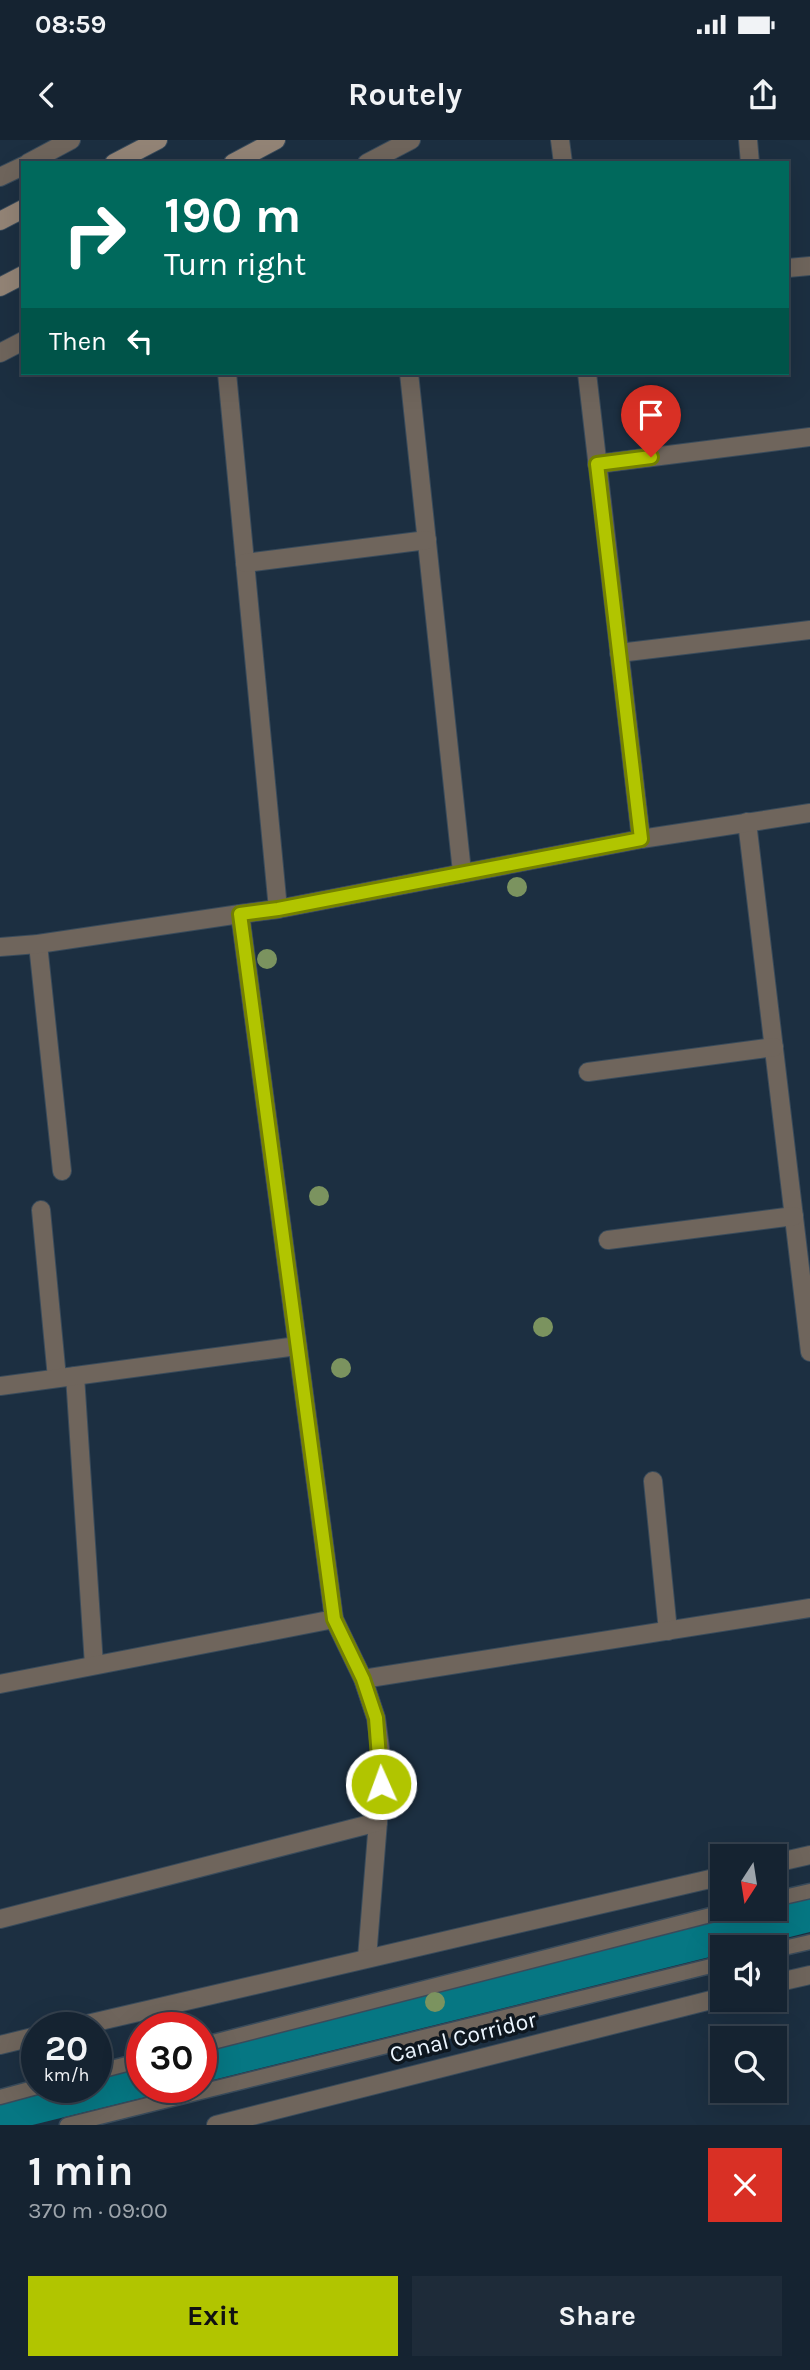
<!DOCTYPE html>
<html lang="en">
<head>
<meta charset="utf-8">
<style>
	body { margin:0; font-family:Karla,sans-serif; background:#1e2b39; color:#f1f3f6; height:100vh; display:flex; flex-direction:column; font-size:26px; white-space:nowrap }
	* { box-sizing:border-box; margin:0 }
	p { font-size:23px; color:#9da4ab }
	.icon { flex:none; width:38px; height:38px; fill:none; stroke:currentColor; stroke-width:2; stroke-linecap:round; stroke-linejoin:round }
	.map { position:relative; height:1985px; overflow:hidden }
	.details { display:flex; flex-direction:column; background:#152331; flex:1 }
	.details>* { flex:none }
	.guide { position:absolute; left:21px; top:21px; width:768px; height:214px; border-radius:0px; box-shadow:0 7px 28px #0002,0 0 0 2px #34404d; background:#00695c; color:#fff; overflow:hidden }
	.needle { width:46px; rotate:192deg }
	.controls { position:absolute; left:710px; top:1704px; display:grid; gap:14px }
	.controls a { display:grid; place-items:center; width:77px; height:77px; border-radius:0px; background:#152331; box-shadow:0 7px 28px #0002,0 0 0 2px #34404d; font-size:35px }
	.speed { position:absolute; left:21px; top:1872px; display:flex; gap:14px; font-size:35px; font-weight:700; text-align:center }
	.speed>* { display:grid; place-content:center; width:91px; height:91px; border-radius:50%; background:#152331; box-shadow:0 7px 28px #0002,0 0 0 2px #34404d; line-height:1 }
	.speed small { font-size:18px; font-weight:400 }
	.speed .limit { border:10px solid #d22; background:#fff; color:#111 }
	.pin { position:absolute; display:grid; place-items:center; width:60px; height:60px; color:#fff; margin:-72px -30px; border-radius:50% 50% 50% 0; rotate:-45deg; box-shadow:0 0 7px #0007 }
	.pin .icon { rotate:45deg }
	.me { position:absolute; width:77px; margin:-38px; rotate:358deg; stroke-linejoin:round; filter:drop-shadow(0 0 5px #0008) }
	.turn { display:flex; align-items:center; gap:24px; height:147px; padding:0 28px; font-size:32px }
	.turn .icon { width:91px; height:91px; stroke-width:2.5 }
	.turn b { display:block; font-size:49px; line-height:60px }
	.then { display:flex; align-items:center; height:66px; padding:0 28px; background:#0003; gap:14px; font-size:26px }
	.round { display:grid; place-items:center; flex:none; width:74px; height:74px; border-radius:0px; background:#1e2b39 }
	.overview { display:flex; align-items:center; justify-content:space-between; height:119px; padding:0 28px }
	h1 { font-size:42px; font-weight:700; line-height:52px }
	.action { display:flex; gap:14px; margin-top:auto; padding:14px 28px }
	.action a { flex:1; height:80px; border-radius:0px; background:#b1c500; color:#111; font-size:28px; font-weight:700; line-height:80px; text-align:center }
	.action a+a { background:#1e2b39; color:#f1f3f6 }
	.status { display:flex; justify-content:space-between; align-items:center; height:49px; padding:0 35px; background:#152331; direction:ltr }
	.status svg { height:19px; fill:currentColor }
	header { display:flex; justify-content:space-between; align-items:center; height:91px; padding:0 28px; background:#152331; font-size:32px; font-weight:700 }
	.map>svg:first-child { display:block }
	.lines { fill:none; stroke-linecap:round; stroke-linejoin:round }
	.canal { stroke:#067783; stroke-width:33 }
	.service-casing { stroke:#394b5b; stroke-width:17 }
	.minor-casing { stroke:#394b5b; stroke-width:20 }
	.tertiary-casing { stroke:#394b5b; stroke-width:20 }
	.secondary-casing { stroke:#394b5b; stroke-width:20 }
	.service { stroke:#6f655c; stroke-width:14 }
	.minor { stroke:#6f655c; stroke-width:18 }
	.tertiary { stroke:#6f655c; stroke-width:18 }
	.secondary { stroke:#938476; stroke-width:18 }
	.tree { fill:#7b935f }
	.route-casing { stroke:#738000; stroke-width:18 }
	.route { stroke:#b1c500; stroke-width:12 }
	.labels { text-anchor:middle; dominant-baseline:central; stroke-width:7; stroke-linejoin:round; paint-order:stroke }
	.street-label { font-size:23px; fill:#ebf5fe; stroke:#0e171f }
</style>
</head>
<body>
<div class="status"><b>08:59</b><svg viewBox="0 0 49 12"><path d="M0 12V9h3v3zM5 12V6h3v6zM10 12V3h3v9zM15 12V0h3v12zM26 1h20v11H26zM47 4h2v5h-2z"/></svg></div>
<header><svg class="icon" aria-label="back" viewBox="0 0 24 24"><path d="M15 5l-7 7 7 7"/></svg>Routely<svg class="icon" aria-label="share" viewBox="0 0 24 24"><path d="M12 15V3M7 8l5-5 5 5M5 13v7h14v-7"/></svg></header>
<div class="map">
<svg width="810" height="1985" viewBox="0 0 810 1985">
	<rect width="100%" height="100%" fill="#1c2f41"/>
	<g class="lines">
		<g class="canal">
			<path d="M 201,1926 L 810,1775"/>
			<path d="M 0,1976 L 142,1941"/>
		</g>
		<defs>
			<g id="service">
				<path d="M 775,1759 L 810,1751"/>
				<path d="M 775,1810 L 810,1802"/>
				<path d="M 201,1905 L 734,1769"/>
				<path d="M 96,1932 L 142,1920"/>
				<path d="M 0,1957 L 37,1947"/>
				<path d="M 67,1985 L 723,1823"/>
			</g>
			<g id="minor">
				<path d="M 560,0 L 563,23"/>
				<path d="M 748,0 L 750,23"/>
				<path d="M 788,128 L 810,126"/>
				<path d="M 227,233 L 278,769"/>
				<path d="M 409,233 L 462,732"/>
				<path d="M 587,233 L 641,699"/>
				<path d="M 597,324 L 810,297"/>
				<path d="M 245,423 L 427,400"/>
				<path d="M 619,513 L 810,490"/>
				<path d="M 747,682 L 810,1212"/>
				<path d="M 38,804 L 62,1031"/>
				<path d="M 0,807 L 38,804 L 240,774"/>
				<path d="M 588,932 L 774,907"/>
				<path d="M 41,1070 L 57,1238"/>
				<path d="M 608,1100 L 794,1076"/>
				<path d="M 75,1236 L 94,1525"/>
				<path d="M 0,1246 L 297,1206"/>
				<path d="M 653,1341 L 668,1491"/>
				<path d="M 334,1479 L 363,1539 L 376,1578 L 380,1608 L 381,1644 L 367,1818"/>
				<path d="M 363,1539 L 810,1468"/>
				<path d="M 0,1544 L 334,1479 L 240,774 L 278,769 L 641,699 L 810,673"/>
				<path d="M 0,1779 L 378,1682"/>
			</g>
			<g id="tertiary">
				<path d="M 28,23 L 71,0"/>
				<path d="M 367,23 L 411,0"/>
				<path d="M 0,37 L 23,26"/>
				<path d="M 0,213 L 23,201"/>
				<path d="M 775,1723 L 810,1715"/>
				<path d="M 775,1843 L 810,1835"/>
				<path d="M 70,1888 L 723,1736"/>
				<path d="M 0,1905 L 37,1896"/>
				<path d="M 216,1985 L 723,1857"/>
			</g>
			<g id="secondary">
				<path d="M 114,23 L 158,0"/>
				<path d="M 233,23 L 276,0"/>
				<path d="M 0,81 L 23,69"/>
				<path d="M 0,147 L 23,135"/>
			</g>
		</defs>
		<use href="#service" class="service-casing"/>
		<use href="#minor" class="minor-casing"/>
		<use href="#tertiary" class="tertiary-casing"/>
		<use href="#secondary" class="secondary-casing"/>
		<use href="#service" class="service"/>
		<use href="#minor" class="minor"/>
		<use href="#tertiary" class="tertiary"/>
		<use href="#secondary" class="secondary"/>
	</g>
	<g class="tree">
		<circle cx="517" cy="747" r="10"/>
		<circle cx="267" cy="819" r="10"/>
		<circle cx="319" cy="1056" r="10"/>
		<circle cx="543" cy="1187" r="10"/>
		<circle cx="341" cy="1228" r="10"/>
		<circle cx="435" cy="1862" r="10"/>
	</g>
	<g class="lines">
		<defs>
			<path id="route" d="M 381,1644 L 376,1578 L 363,1539 L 334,1479 L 240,774 L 278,769 L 641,699 L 597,324 L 651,317"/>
		</defs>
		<use href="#route" class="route-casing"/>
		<use href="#route" class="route"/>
	</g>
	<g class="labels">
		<g class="street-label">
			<text transform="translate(463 1897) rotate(-14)">Canal Corridor</text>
		</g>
	</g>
</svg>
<div class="controls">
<a><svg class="needle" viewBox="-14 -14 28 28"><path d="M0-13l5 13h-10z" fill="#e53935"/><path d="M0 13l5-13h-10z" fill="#9da4ab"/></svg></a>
<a><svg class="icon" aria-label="sound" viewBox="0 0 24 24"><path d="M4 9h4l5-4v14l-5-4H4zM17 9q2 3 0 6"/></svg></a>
<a><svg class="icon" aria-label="search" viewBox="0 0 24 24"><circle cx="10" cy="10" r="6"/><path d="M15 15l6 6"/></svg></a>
</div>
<div class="speed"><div>20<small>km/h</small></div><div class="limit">30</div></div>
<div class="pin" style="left:651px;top:317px;background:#d93025"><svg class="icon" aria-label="arrive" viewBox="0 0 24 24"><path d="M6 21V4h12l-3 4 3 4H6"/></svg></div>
<svg class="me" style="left:381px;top:1644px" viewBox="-20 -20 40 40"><circle r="17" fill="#b1c500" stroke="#fff" stroke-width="3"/><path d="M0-11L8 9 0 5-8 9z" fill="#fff"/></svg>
<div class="guide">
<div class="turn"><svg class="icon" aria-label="right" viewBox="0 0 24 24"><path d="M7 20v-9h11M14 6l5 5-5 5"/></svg><div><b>190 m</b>Turn right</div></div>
<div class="then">Then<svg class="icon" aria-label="left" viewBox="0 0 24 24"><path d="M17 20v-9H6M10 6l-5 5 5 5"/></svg></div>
</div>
</div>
<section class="details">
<div class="overview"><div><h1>1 min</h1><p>370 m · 09:00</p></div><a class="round" style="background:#d93025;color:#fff"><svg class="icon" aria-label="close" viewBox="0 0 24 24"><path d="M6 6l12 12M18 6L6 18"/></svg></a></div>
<div class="action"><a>Exit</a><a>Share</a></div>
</section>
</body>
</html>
